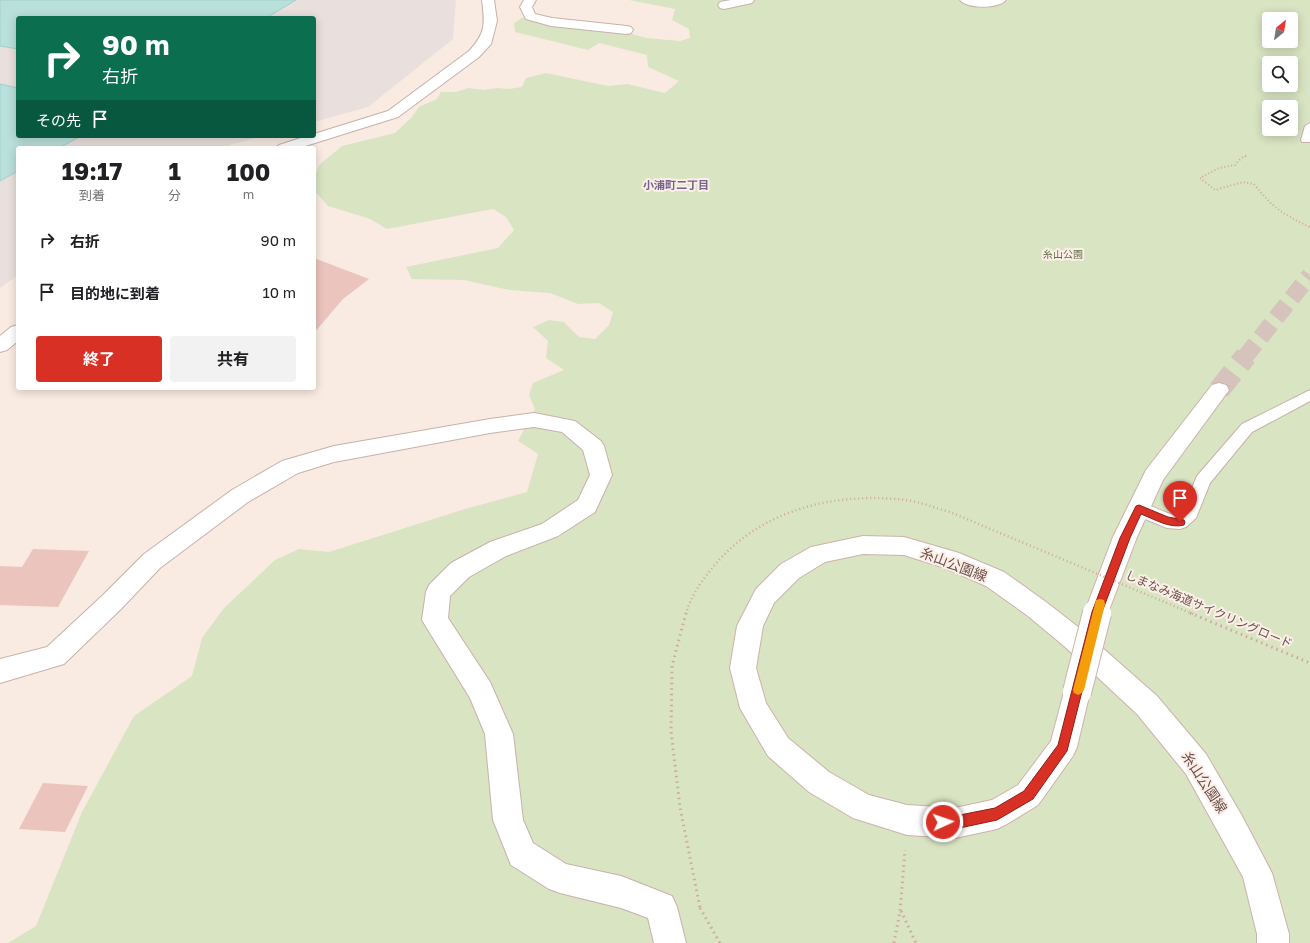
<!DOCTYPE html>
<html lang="ja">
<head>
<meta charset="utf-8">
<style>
	body { margin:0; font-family:"Golos Text","Noto Sans JP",sans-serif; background:#f2f2f2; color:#202124; height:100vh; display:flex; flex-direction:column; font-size:15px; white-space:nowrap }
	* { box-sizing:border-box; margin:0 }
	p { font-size:13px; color:#757577 }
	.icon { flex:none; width:22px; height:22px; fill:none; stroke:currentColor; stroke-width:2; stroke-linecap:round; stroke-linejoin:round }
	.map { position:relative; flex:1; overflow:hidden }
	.side { position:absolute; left:16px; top:146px; width:300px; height:244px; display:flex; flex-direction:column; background:#fff; border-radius:4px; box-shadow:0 2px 10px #0003 }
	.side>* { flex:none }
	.banner { position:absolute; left:16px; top:16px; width:300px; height:122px; border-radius:4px; box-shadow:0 2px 10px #0003; background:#0b6e4f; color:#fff; overflow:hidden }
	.needle { width:26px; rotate:30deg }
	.tools { position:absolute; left:1262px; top:12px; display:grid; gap:8px }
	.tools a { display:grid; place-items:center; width:36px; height:36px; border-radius:4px; background:#fff; box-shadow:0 2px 10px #0003; font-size:20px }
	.pin { position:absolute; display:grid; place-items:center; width:34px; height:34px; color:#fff; margin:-41px -17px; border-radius:50% 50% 50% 0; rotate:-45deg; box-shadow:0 0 4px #0007 }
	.pin .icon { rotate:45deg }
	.me { position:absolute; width:44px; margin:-22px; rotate:87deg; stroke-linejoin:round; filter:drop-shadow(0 0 3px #0008) }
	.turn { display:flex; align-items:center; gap:14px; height:84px; padding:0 20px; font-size:18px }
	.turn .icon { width:52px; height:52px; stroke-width:2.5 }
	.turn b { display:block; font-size:28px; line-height:34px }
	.then { display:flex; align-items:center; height:38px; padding:0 20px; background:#0003; gap:8px; font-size:15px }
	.eta { display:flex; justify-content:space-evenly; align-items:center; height:68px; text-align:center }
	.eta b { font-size:24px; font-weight:700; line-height:28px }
	.action { display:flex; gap:8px; margin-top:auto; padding:8px 20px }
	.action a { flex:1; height:46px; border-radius:4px; background:#d93025; color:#fff; font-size:16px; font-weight:700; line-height:46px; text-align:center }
	.action a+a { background:#f2f2f2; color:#202124 }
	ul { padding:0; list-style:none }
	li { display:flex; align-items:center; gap:12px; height:52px; padding:0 20px }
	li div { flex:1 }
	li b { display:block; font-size:15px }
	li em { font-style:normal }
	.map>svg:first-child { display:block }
	.industrial { fill:#e9e0dd }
	.green { fill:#d9e4c3; fill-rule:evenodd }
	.water { fill:#bae0dc; stroke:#a1d0cc }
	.building { fill:#ebc4bd }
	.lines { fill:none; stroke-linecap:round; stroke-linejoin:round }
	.secondary-tunnel-far1 { stroke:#d6c4bc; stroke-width:17; stroke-dasharray:17 8; stroke-linecap:butt }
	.secondary-tunnel { stroke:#d6c4bc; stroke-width:22; stroke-dasharray:22 11; stroke-linecap:butt }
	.lane-casing { stroke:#c8b1ab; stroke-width:2 }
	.street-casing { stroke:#c8b1ab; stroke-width:2 }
	.secondary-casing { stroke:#cdb2ab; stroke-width:2 }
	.path-far2 { stroke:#cfa8a1; stroke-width:1.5; stroke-dasharray:0.5 2; stroke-linecap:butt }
	.path-far1 { stroke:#cfa8a1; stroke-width:2; stroke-dasharray:1 2.5; stroke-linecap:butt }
	.path { stroke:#cfa8a1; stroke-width:3; stroke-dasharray:1.5 4; stroke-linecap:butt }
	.lane { fill:#fff; fill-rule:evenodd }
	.street { fill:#fff; fill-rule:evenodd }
	.secondary { fill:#fff; fill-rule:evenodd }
	.secondary-bridge-far1-casing { stroke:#cdb2ab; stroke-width:24; stroke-linecap:butt }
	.secondary-bridge-casing { stroke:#cdb2ab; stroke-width:30; stroke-linecap:butt }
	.path-bridge-far1 { stroke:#cfa8a1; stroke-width:2.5; stroke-dasharray:1 3; stroke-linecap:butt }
	.path-bridge { stroke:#cfa8a1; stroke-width:3; stroke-dasharray:1.5 4; stroke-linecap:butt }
	.secondary-bridge-far1 { stroke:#fff; stroke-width:22 }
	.secondary-bridge { stroke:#fff; stroke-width:28 }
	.route { fill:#d93025; stroke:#8d1f18 }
	.slow { fill:#f59e0b }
	.labels { text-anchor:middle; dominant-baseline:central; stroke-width:4; stroke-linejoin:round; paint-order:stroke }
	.far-park-label { font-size:10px; fill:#5e7245; stroke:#fcefe8 }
	.far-neighbourhood-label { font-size:11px; font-weight:bold; fill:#74648a; stroke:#fcefe8 }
	.street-label { font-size:12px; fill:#6d504c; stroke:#fcefe8 }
	.near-street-label { font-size:14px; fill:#6d504c; stroke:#fcefe8 }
</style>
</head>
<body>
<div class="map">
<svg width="1310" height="943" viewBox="0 0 1310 943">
	<rect width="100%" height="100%" fill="#f9ebe2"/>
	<g class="industrial">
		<path d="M 296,0 L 456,0 L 453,39 L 368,107 L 314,122 L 314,18 L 266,18 Z"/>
		<path d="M 0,46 L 18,49 L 18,88 L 0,84 Z"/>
		<path d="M 81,136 L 263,136 L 230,145 L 225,148 L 59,148 Z"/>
		<path d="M 18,171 L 18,275 L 0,288 L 0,181 Z"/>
	</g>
	<path class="green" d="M 629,0 L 1310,0 L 1310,943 L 8,943 L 36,926 L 82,812 L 134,716 L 192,676 L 202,638 L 224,608 L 275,560 L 299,549 L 329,552 L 465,509 L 527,492 L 538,454 L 518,441 L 535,409 L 529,395 L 533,383 L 564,370 L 546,358 L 548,341 L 533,327 L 549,320 L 564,322 L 579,337 L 595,339 L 609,325 L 613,312 L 599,303 L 578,304 L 550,293 L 509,290 L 464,280 L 412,279 L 406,267 L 498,248 L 514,230 L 506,217 L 493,209 L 387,229 L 370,219 L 328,206 L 314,190 L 314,179 L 319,165 L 342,146 L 395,133 L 411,118 L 419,107 L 437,99 L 441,92 L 456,92 L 468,88 L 484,90 L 497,88 L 509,89 L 522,87 L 526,78 L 546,73 L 608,86 L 627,84 L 665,93 L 679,81 L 648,67 L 647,55 L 599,43 L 588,50 L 515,32 L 514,23 L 525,16 L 626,32 L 646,38 L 680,41 L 690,38 L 689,29 L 672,20 L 675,9 ZM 1269,19 L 1291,19 L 1291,41 L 1269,41 ZM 1269,63 L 1291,63 L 1291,85 L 1269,85 ZM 1269,107 L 1291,107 L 1291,129 L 1269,129 Z"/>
	<g class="water">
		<path d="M 0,0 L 296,0 L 266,18 L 18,18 L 18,49 L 0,46 Z"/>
		<path d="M 0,84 L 18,88 L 18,136 L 81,136 L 59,148 L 18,148 L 18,171 L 0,181 Z"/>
	</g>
	<g class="building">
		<path d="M 314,258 L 369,279 L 343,299 L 314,333 Z"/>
		<path d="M 33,549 L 89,551 L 58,607 L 0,605 L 0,566 L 22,567 Z"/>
		<path d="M 43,783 L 88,786 L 65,832 L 19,829 Z"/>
	</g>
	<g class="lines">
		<path class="secondary-tunnel-far1" d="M 1245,357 L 1310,275"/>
		<path class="secondary-tunnel" d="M 1219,390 L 1246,356"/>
		<defs>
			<g id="lane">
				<path d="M 1310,123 L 1310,142 L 1302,142 L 1301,140 L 1305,126 Z"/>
				<path d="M 1310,390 L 1310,401 L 1252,432 L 1210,483 L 1196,518 L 1186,527 L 1180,529 L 1167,528 L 1133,514 L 1131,509 L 1133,504 C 1147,500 1162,514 1177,515 L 1183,509 L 1197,476 L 1242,424 Z"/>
			</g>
			<g id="street">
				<path d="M 482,0 L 494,0 L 497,21 L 491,44 L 479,57 L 398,117 L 299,148 L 276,148 L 279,145 L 307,136 L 314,136 L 314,134 L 388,111 L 469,51 C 486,33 485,24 482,0 Z"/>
				<path d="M 524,0 L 536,0 L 532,7 L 535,14 L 552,18 L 627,26 L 631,27 L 633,30 L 631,33 L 627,34 L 551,26 L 526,19 L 520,7 Z"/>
				<path d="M 731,0 L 754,0 L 752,3 L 724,9 L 720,8 L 718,5 L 720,2 Z"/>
				<path d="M 18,325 L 18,341 L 7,350 L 0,352 L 0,336 L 11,327 Z"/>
				<path d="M 534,413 L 575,421 L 601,441 L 604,446 L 612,475 L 595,512 L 558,536 L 506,556 L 469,577 L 450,596 L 448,618 L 490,682 L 513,734 L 523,820 L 533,843 L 566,864 L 621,876 L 672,896 L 677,907 L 686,943 L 654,943 L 648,918 L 621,908 L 560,893 L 549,889 L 511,865 L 493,820 L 485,734 L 470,698 L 422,620 L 426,592 L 429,585 L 451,563 L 490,542 L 542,524 L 578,500 L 590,475 L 583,450 L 562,432 L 534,427 L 490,433 L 334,462 L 298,473 L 248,502 L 160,568 L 121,609 L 64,664 L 0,683 L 0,659 L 47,647 L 103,595 L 144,554 L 232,490 L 282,461 L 334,446 L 490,419 Z"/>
			</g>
			<g id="secondary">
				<path d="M 960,0 L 1006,0 C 999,9 967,9 960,0 Z"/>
				<path d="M 1219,383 L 1226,385 L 1229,390 L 1163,480 L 1137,537 L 1106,618 L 1097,622 L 1088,618 L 1085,611 L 1113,537 L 1146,470 L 1212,385 Z"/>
				<path d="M 863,536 L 904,537 L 959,553 L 1004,572 L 1046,602 L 1082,630 L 1157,696 L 1206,754 L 1242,816 L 1272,873 L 1289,934 L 1289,943 L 1257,943 L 1257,934 L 1243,877 L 1186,774 L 1137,714 L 1064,646 L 1028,616 L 986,586 L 945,568 L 904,555 L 863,554 L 825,562 L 799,578 L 774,603 L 763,626 L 756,668 L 766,703 L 788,738 L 829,772 L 869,795 L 907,805 L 955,808 L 992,800 L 1018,785 L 1051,741 L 1064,692 L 1068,683 L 1077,680 L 1086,683 L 1090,692 L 1077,747 L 1073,756 L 1038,805 L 1007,824 L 997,829 L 955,838 L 907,835 L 853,818 L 809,792 L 768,756 L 740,708 L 730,668 L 737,626 L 756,589 L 781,564 L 811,547 Z"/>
			</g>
		</defs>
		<use href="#lane" class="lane-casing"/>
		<use href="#street" class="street-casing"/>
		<use href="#secondary" class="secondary-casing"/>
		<path class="path-far2" d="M 1244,157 L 1247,155"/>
		<path class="path-far1" d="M 1246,156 L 1241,158 L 1235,165 L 1219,168 L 1200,178 L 1215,190 L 1243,182 L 1254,184 C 1273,208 1282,214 1310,227"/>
		<g class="path">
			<path d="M 700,908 L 720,943"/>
			<path d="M 901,911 L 916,943"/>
			<path d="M 894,943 L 900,911 L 905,850"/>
		</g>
		<use href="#lane" class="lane"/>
		<use href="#street" class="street"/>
		<use href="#secondary" class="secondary"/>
		<defs>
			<path id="secondary-bridge-far1" d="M 1096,614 L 1097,611"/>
			<path id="secondary-bridge" d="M 1077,692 L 1097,613"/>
		</defs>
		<use href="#secondary-bridge-far1" class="secondary-bridge-far1-casing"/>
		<use href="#secondary-bridge" class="secondary-bridge-casing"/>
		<path class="path-bridge-far1" d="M 686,614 C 691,594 706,575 719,560 C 766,508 838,492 906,500 C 921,502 935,508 950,512 L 1193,614"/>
		<g class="path-bridge">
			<path d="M 686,613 L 672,666 L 671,731 L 680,807 L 700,908"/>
			<path d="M 1190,613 L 1310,663"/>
		</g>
		<use href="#secondary-bridge-far1" class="secondary-bridge-far1"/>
		<use href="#secondary-bridge" class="secondary-bridge"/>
	</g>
	<path class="route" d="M 1139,505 L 1168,517 L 1184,520 L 1185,522 L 1184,525 C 1170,529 1154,519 1141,514 L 1130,538 L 1102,612 L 1067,751 L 1033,799 L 997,820 L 955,829 L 939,826 L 937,822 L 939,817 L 943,816 L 955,816 L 995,808 L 1024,791 L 1058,745 L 1092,612 L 1120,538 L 1136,506 Z"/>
	<path class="slow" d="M 1100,599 L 1104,600 L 1105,604 L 1084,690 L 1082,693 L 1078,695 L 1074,693 L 1073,690 L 1095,604 L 1096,600 Z"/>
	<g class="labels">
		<g class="far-park-label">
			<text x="1063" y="254">糸山公園</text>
		</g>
		<g class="far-neighbourhood-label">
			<text x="676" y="184">小浦町二丁目</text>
		</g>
		<g class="street-label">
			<text transform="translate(1209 609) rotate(23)">しまなみ海道サイクリングロード</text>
		</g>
		<g class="near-street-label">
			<text transform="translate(954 564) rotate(21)">糸山公園線</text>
			<text transform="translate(1205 782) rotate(57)">糸山公園線</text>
		</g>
	</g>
</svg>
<div class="tools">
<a><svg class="needle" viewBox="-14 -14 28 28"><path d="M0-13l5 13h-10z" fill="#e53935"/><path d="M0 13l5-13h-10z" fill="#757577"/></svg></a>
<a><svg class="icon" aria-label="search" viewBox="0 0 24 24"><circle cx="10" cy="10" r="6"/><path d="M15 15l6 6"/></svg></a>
<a><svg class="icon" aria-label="layers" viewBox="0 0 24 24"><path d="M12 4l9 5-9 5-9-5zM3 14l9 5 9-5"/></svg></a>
</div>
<div class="pin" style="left:1180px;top:522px;background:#d93025"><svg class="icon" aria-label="arrive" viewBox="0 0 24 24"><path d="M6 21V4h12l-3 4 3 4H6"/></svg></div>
<svg class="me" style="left:943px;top:822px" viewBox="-20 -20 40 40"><circle r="17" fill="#d93025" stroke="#fff" stroke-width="3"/><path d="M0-11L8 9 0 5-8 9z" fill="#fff"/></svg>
<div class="banner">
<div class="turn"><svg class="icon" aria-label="right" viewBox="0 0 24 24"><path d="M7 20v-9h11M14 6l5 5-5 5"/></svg><div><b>90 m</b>右折</div></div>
<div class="then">その先<svg class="icon" aria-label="arrive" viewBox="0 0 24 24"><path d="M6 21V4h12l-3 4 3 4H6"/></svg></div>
</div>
<section class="side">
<div class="eta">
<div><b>19:17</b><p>到着</p></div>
<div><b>1</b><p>分</p></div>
<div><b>100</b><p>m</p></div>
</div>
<ul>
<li><svg class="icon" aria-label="right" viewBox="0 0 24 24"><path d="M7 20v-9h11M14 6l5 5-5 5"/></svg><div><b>右折</b></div><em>90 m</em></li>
<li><svg class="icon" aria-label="arrive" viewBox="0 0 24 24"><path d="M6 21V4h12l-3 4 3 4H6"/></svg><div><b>目的地に到着</b></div><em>10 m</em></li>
</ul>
<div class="action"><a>終了</a><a>共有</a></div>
</section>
</div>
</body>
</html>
